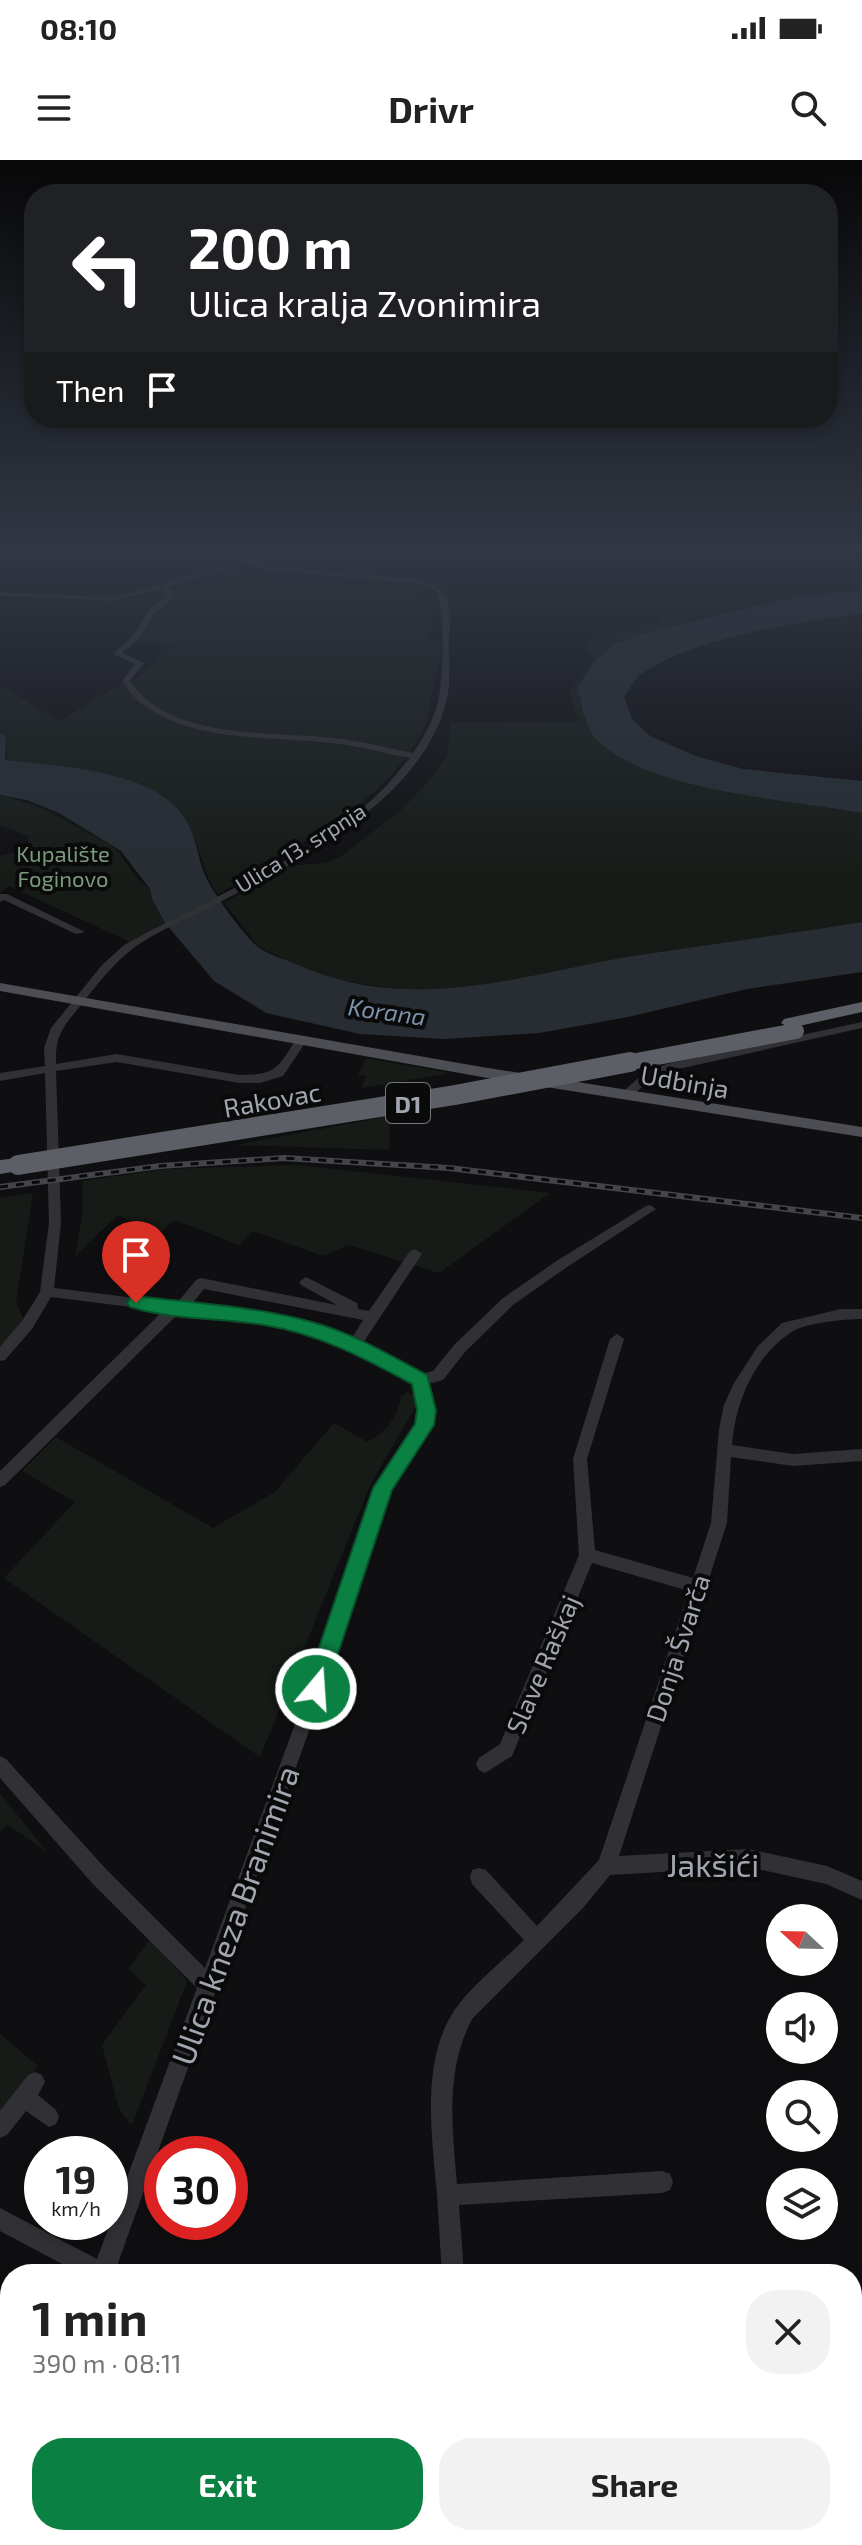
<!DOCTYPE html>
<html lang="en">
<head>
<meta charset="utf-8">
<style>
	body { margin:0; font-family:"Exo 2",sans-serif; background:#f2f2f2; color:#222; height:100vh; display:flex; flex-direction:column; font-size:30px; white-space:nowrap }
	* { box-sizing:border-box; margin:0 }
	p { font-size:26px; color:#767676 }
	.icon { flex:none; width:44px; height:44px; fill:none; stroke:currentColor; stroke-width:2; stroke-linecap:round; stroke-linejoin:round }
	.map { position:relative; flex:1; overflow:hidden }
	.sheet { position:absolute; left:0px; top:2104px; width:862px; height:282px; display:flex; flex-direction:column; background:#fff; border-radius:32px 32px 0 0; box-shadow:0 4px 12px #0003 }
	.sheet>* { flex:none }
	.hud { position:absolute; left:24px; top:24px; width:814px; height:244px; border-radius:32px; box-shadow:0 4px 12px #0003; background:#202124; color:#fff; overflow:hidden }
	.needle { width:52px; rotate:292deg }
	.controls { position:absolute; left:766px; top:1744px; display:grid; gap:16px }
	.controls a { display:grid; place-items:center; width:72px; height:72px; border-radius:50%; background:#fff; box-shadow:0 4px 12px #0003; font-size:40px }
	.speed { position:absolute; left:24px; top:1976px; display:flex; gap:16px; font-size:40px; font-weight:700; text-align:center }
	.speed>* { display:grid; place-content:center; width:104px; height:104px; border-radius:50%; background:#fff; box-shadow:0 4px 12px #0003; line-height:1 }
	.speed small { font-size:20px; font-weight:400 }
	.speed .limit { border:12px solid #d22; background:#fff; color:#111 }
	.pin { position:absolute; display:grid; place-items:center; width:68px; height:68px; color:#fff; margin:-82px -34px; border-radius:50% 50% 50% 0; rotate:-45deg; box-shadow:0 0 8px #0007 }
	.pin .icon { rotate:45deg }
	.me { position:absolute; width:88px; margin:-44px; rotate:18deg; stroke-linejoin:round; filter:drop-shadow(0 0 6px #0008) }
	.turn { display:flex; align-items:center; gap:28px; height:168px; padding:0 32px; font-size:36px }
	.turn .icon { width:104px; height:104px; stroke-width:2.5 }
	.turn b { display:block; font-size:56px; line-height:68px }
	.then { display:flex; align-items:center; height:76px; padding:0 32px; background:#0003; gap:16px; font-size:30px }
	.round { display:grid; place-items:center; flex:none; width:84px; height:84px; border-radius:32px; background:#f2f2f2 }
	.summary { display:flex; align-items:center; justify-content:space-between; height:136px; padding:0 32px }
	h1 { font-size:48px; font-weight:700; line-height:60px }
	.cta { display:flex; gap:16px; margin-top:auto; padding:16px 32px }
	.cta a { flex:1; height:92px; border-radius:32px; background:#0b8043; color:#fff; font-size:32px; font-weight:700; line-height:92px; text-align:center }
	.cta a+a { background:#f2f2f2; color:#222 }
	.status { display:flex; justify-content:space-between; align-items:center; height:56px; padding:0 40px; background:#fff; direction:ltr }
	.status svg { height:22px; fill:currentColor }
	header { display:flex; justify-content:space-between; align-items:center; height:104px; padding:0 32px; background:#fff; font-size:36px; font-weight:700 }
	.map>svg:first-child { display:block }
	.green { fill:#161b17 }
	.water { fill:#272d33 }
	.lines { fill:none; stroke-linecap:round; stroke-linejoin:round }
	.minor { fill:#313135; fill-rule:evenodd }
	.major { fill:#4d4e54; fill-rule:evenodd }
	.highway { fill:#5d5f66; fill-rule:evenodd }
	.rail-casing { stroke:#44454a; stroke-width:6 }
	.rail { stroke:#0a0a0b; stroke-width:3; stroke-dasharray:8; stroke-linecap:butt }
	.highway-bridge-far1 { stroke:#5d5f66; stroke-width:16 }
	.highway-bridge { stroke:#5d5f66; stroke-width:20 }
	.route { fill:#0b8043; stroke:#07532c; stroke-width:2 }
	.labels { text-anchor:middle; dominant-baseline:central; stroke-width:8; stroke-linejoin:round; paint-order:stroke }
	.far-street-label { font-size:22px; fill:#a1a6b0; stroke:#0a0a0b }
	.far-park-label { font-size:22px; fill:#799a7c; stroke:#0a0a0b }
	.far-water-label { font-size:24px; font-style:italic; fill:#7a92aa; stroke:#0a0a0b }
	.shield { fill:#0a0a0b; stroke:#74777e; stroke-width:2 }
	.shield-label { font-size:24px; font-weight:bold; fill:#a1a6b0 }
	.street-label { font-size:26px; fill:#a1a6b0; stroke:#0a0a0b }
	.near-street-label { font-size:32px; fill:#a1a6b0; stroke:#0a0a0b }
</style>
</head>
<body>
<div class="status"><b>08:10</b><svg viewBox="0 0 49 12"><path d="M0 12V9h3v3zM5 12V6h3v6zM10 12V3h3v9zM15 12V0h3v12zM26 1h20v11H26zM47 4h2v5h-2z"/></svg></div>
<header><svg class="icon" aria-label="menu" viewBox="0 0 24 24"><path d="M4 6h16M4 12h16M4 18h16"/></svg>Drivr<svg class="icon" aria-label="search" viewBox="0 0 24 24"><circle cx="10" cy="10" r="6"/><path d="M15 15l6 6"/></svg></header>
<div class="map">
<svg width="862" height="2385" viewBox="0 0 862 2385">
	<rect width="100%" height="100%" fill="#0f0f11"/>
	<g class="green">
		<path d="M 223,412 L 414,429 C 433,440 431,461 430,480 L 442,482 C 442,499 436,513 432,530 C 430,540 430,551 427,560 C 402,622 336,666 279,696 L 280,700 L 218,734 C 202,713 201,689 190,666 C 161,609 61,608 4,600 L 8,598 L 6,577 L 0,573 L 0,525 L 59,561 L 124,522 L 133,521 L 174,486 L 137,481 L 157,451 L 175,437 L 173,431 Z"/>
		<path d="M 664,454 L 677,466 L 641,474 L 583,557 L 804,642 L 862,653 L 862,762 L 769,778 L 645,794 L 500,823 L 412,832 L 326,818 L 259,787 L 224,743 L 285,706 L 325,703 L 340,697 L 400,651 L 428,622 L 447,595 L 451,563 L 578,561 L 569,532 L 594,499 L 585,485 L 594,477 L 659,464 Z"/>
		<path d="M 0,636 C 36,643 55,655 86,672 C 97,678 109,682 118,692 C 131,708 131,715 150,729 L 152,739 L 165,763 L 130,782 L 9,726 L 0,733 L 0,696 L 22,691 L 28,685 L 29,676 L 0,665 Z"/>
		<path d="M 366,898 L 451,913 L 361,928 L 366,916 L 358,915 Z"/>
		<path d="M 390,956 L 389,990 L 235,985 Z"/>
		<path d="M 298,1005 L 550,1033 L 439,1113 L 349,1085 L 323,1096 L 253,1071 L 239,1085 L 175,1060 L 158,1074 L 118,1055 L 75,1096 L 82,1058 L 83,1021 L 166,1009 Z"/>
		<path d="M 33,1033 L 16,1142 L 26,1165 L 0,1188 L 0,1038 Z"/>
		<path d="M 408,1232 L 417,1237 L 415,1248 L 371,1323 L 260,1597 L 4,1418 L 75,1342 L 22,1311 L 56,1277 L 213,1368 L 275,1332 L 334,1263 L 367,1282 C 387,1271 397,1259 401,1236 Z"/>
		<path d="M 0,1633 L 47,1692 L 7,1664 L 0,1672 Z"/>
		<path d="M 150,1779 L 187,1821 L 132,1965 L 119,1949 L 102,1885 L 146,1825 L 128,1809 Z"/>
		<path d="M 0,1874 L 38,1906 L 0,1955 Z"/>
	</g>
	<g class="water">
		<path d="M 862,431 L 862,454 C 801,461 693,478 643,513 C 635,518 630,529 624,537 L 632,559 L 650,576 L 696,596 L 743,609 L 862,621 L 862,653 C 788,639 659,633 601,584 C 585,570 582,547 578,528 L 594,502 L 615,484 L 641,474 L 800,436 Z"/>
		<path d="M 0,573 L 6,577 L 5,600 C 61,607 164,609 190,667 C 198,684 198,703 207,719 C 216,737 243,774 258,787 C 268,795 285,799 296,804 C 416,858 526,812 646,794 C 718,783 790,774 862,762 L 862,812 L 747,829 L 628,857 L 539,873 L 444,879 L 360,874 L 266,853 L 214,821 L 165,763 L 152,739 L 150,729 L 121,691 L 59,653 L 27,640 L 0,635 Z"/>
	</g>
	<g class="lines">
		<g class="minor">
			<path d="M 276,389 L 285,389 L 258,398 L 256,402 L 259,404 L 279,407 L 423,420 C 454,431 451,451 449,479 C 448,502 452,524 445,546 C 417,645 289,706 205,750 C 180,762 151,774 130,791 C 111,806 96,826 81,845 C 63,867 55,875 56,904 L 117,894 L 239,915 C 278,915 277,908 297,878 L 301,877 L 307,880 L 283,916 L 260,923 L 239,923 L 117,902 L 56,911 L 61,1063 L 54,1128 L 177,1143 L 196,1120 L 201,1118 L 337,1145 L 301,1125 L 299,1122 L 306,1117 L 357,1143 L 358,1149 L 369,1151 L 410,1091 L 415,1089 L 422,1094 L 363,1183 L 421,1214 L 433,1211 L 455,1184 L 503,1138 L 558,1100 L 646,1046 L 650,1045 L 656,1049 L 567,1107 L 513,1145 L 465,1192 L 443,1220 L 428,1224 L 433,1250 L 431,1265 L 390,1330 L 324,1529 L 114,2114 L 81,2114 L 0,2071 L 0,2048 L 97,2099 L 197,1828 L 92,1723 L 0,1618 L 0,1596 L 6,1599 L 106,1709 L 205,1808 L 308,1529 L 375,1328 L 417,1264 L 419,1250 L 413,1223 C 379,1204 344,1183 306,1173 C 265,1162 223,1159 182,1154 L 174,1158 L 5,1325 L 0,1327 L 0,1311 L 163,1151 L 51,1137 L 32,1169 L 5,1200 L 0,1201 L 0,1187 L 22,1161 L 40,1132 L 49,1063 L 45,913 L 0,921 L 0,913 L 45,906 L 44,888 L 51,868 L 102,805 L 124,785 C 206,739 323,693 386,626 C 394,617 402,607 410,598 C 384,593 358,586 332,583 C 269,576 195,583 142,544 C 134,538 128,529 122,521 L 135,504 L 113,494 L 133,476 L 148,451 L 167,435 L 162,429 L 112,441 L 0,436 L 0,432 L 112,437 L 147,429 L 236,402 L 250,400 L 254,396 ZM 250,404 L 257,408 L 279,411 L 422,424 L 436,431 C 446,450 444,528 436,549 C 431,564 422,580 413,593 C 387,588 361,581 334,578 C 274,571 197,579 147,540 C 140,535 135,527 130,521 L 144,503 L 122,493 L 139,479 L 154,454 L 174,437 L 168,427 L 239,405 ZM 204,1129 L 363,1160 L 352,1178 L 308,1163 L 265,1154 L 191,1145 Z"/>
			<path d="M 0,734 L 7,734 L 85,772 L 76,774 L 4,740 L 0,742 Z"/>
			<path d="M 862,862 L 862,868 L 674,910 L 653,918 L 628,939 L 620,939 L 618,936 L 645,912 L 667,904 Z"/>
			<path d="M 841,1149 L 862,1149 L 862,1159 C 845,1159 803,1163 790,1173 C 754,1197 735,1244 732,1285 L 793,1294 L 862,1289 L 862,1301 L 793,1306 L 731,1297 L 727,1363 L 619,1696 L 748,1689 L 827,1706 L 862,1721 L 862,1740 L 826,1724 L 748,1707 L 610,1715 L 583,1748 L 472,1859 C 445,1911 452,1967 457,2024 L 662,2011 L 670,2014 L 673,2022 L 670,2030 L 662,2033 L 459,2045 L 464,2114 L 442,2114 C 440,2088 439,2061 437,2035 C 432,1975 419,1895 459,1844 C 477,1821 503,1801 524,1780 L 472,1724 L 470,1717 L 472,1710 L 479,1708 L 486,1710 L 537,1766 L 599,1700 L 689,1431 L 592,1403 L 512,1596 L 485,1613 L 479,1610 L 476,1604 L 479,1598 L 500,1584 L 579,1395 L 573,1299 L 610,1179 L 617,1174 L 624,1179 L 587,1299 L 595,1390 L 693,1418 L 711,1363 L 719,1269 L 724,1245 L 734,1223 L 758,1186 L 782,1163 Z"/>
			<path d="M 35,1912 L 42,1915 L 45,1922 L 38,1935 L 56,1950 L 59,1957 L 56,1964 L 49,1967 L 26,1951 L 7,1975 L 0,1978 L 0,1951 L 28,1915 Z"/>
			<path d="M 10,2251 L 10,2285 L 0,2291 L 0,2257 Z"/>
			<path d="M 556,2376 L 580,2376 L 583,2385 L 559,2385 Z"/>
		</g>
		<path class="major" d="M 0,823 L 482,907 L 862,967 L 862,977 L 482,917 L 0,831 Z"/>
		<g class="highway">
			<path d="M 862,842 L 862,852 L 790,868 L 781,863 L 784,859 Z"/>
			<path d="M 18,998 L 28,1005 L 25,1010 L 0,1014 L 0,1000 Z"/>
		</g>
		<defs>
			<path id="rail" d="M 0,1027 L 160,1006 L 284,998 L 449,1008 L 862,1058"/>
		</defs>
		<use href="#rail" class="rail-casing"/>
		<use href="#rail" class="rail"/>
		<path class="highway-bridge-far1" d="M 620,904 L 796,871"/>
		<path class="highway-bridge" d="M 18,1005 L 455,935 L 630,902"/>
	</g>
	<linearGradient id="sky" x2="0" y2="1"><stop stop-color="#080809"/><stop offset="0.54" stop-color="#313743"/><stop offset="1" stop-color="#313743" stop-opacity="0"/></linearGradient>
	<rect width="862" height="723" fill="url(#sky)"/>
	<path class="route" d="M 136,1136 C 193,1143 252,1146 308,1161 C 351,1172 388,1194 427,1215 L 436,1250 L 434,1265 L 392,1330 L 324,1536 L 316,1539 L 308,1536 L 305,1529 L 373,1328 L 415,1264 L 417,1250 L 412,1224 C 364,1198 319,1174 264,1165 C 221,1158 172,1160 130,1147 L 127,1143 L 130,1138 Z"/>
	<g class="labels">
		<g class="far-street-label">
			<text transform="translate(300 687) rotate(-32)">Ulica 13. srpnja</text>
		</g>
		<g class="far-park-label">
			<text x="63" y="693">Kupalište<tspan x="63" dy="25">Foginovo</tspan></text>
		</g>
		<g class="far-water-label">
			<text transform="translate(387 851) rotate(8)">Korana</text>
		</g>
		<rect class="shield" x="386" y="923" width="44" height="40" rx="6"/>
		<g class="shield-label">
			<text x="408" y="943">D1</text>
		</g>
		<g class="street-label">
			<text transform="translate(685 921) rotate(10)">Udbinja</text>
			<text transform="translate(272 939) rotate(-10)">Rakovac</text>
			<text transform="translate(677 1488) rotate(-72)">Donja Švarča</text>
			<text transform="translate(542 1504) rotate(-67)">Slave Raškaj</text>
		</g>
		<g class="near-street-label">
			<text x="713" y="1704">Jakšići</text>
			<text transform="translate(234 1755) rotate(-70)">Ulica kneza Branimira</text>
		</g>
	</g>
</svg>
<div class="controls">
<a><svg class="needle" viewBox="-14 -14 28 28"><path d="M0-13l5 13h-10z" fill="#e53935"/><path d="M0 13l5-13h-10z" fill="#767676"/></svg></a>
<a><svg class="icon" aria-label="sound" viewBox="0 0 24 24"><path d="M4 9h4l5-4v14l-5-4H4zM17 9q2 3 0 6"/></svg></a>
<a><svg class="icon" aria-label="search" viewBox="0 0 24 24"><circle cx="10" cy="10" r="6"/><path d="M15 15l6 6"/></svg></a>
<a><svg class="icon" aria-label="layers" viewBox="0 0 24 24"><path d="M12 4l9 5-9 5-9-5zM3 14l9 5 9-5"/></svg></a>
</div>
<div class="speed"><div>19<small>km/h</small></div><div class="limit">30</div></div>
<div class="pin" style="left:136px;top:1143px;background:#d93025"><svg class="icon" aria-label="arrive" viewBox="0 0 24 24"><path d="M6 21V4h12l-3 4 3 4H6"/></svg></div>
<svg class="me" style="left:316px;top:1529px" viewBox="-20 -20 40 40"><circle r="17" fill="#0b8043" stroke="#fff" stroke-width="3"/><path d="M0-11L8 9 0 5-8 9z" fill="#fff"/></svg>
<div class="hud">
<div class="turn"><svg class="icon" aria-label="left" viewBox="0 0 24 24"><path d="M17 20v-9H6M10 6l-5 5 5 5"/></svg><div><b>200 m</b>Ulica kralja Zvonimira</div></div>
<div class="then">Then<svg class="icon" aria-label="arrive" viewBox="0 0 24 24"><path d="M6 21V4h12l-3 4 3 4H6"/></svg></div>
</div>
<section class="sheet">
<div class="summary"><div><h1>1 min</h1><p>390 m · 08:11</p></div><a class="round"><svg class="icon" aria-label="close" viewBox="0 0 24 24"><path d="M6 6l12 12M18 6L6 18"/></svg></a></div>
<div class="cta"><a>Exit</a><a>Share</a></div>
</section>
</div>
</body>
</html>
